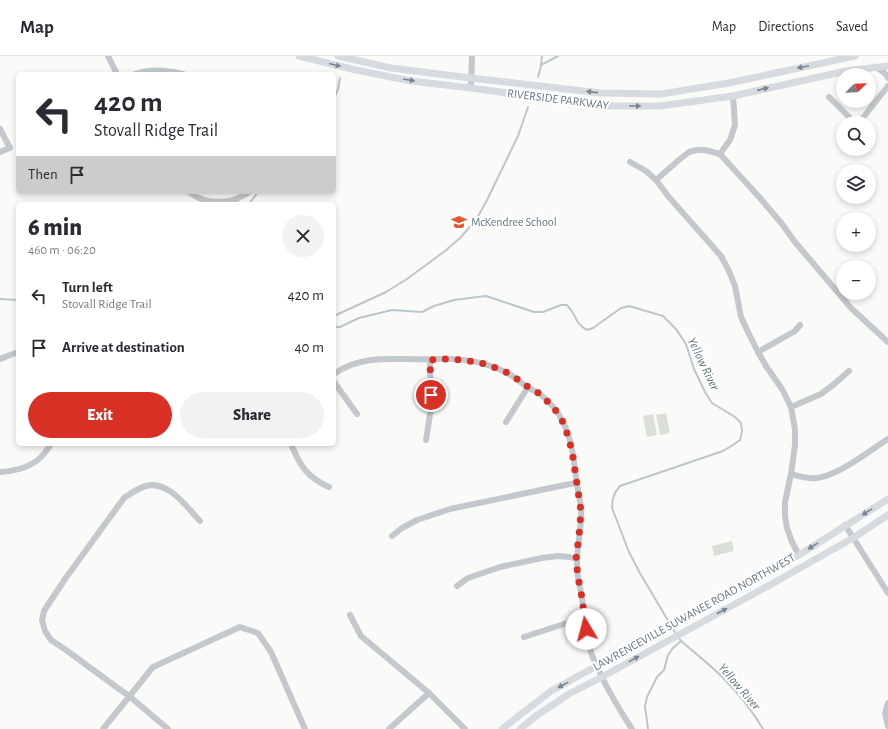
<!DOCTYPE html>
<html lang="en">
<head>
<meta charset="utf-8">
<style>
	body { margin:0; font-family:"Alegreya Sans",sans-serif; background:#f2f2f3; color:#2b2b33; height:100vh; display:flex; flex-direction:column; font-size:15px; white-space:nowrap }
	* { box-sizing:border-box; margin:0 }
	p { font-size:13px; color:#7c7c81 }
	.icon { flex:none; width:22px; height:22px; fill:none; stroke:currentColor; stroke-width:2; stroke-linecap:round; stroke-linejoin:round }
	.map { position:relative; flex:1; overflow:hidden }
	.details { position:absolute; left:16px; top:146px; width:320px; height:244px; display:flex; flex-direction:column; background:#fff; border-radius:6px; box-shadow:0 2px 6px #0003 }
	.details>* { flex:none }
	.top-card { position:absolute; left:16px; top:16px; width:320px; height:122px; border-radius:6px; box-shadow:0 2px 6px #0003; background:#fff; color:#2b2b33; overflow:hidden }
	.needle { width:26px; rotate:67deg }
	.fabs { position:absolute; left:836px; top:12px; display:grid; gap:8px }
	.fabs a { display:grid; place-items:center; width:40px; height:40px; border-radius:50%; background:#fff; box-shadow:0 2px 6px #0003; font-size:20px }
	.pin { position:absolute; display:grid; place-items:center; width:34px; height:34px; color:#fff; margin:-17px; border:2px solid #fff; border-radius:50%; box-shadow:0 1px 4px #0007 }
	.me { position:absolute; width:44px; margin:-22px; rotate:352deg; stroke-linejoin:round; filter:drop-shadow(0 0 3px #0008) }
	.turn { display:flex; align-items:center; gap:14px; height:84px; padding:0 12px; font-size:18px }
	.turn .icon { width:52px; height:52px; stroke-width:2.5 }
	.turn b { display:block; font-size:28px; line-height:34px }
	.then { display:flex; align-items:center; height:38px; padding:0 12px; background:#0003; gap:8px; font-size:15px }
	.round { display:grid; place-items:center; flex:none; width:42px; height:42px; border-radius:21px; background:#f2f2f3 }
	.head { display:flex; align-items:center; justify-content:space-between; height:68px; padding:0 12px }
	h1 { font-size:24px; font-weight:800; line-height:30px }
	.action { display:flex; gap:8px; margin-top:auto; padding:8px 12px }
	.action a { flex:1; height:46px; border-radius:24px; background:#d93025; color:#fff; font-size:16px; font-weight:800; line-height:46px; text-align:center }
	.action a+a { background:#f2f2f3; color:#2b2b33 }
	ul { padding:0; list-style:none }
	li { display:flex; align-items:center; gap:12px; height:52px; padding:0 12px }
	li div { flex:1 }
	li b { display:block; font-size:15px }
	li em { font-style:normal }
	header { display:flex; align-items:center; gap:24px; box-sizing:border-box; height:56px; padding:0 20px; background:#fff; border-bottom:1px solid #e1e1e2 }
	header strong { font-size:19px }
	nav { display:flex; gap:22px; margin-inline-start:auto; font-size:14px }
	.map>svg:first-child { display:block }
	.green { fill:#dadfd7 }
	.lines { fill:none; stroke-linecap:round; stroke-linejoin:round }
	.stream { stroke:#bbc7cb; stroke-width:2 }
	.minor { stroke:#c3c8cc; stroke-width:6 }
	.major { stroke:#d6dbdf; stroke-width:7 }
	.oneway { fill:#768591 }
	.route { stroke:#d93025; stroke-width:7; stroke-dasharray:0 12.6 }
	.labels { text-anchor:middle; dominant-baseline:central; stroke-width:4; stroke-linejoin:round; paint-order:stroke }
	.street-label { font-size:12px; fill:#657683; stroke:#fff }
	.poi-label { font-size:12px; fill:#657683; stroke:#fff; text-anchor:start }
	.water-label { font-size:13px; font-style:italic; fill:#60757c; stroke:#fff }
</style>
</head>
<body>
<header>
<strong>Map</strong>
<nav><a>Map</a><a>Directions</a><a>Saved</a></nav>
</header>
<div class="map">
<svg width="888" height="673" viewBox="0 0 888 673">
	<rect width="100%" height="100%" fill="#fafaf8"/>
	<g class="green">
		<path d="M 666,357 L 670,377 L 660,379 L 656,359 Z"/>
		<path d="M 653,358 L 657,379 L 647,381 L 643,360 Z"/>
		<path d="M 732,485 L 734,495 L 714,500 L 712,490 Z"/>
	</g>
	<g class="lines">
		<g class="stream">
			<path d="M 541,9 L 558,0"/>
			<path d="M 538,21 L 541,10 L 542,0"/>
			<path d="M 334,43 L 338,33 L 340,22"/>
			<path d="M 249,148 L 258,136"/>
			<path d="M 0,243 L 18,244"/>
			<path d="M 334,260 L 386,236 L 407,223 L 445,195 L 460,182 L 476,164 L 487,144 L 518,80 L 528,51"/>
			<path d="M 334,271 L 340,271 L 359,262 L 392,254 L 422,256 L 434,250 L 454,244 L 486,240 L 534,256 L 543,256 L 561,249 L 567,249 C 577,259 574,267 587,274 L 593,272 L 621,252 L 629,250 L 663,260 L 676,273 L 686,288 L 694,313 L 705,336 L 712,347 L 735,361 L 741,367 L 742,375 L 740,384 L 733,389 L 723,395 L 620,430 C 614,437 612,442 612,452 L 629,496 L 641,519 L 676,578"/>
			<path d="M 679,582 L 681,585 C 696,598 712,610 725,624 C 739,638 753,656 763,673"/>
			<path d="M 648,673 L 645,650 L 647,641 L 657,621 L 664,614 L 668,599 L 673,592 L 681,585"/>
		</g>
		<g class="minor">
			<path d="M 108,0 L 117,18"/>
			<path d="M 875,11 C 880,14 886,16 888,22"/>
			<path d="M 135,18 C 151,12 167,14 183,18"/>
			<path d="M 471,32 L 472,0"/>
			<path d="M 829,41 L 853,65 L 858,66 L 862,63 L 888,30"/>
			<path d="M 0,73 L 10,92 L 0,96"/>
			<path d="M 720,98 L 730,84 L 735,69 L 733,40"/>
			<path d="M 630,106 L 646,115 L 656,124 L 668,140 L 721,200 L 729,215 L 735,230 L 741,261 L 748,276 L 758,296 L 766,310 L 782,333 L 791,351 L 795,373 L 795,389 L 791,418 L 785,446 L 785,460 L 787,472 L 792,486 L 799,499"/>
			<path d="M 656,124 L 680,103 L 689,96 L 697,94 L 705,94 L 720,98 L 760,142 L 782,168 L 795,186 L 851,252 L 888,286"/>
			<path d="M 189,136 C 200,145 215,147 229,145 C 236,144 243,140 249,136"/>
			<path d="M 758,296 L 795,275 L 800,269"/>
			<path d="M 0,303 L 18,296"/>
			<path d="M 334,318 C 364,296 400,305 434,303 C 459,302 485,305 507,317 C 515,321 521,326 527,331 C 531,334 537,335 540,338 C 549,345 558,356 563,366 C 573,386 574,407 577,428 C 578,437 581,446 581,455 C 582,477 574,499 578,521 C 579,528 581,535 582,542 C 583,549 583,556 584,563 C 586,574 588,585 591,596 C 592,601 595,605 597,610 C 606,632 619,653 632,673"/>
			<path d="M 334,326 L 357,358"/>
			<path d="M 791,351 L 821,338 L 833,329 L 849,315"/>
			<path d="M 506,366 L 528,331"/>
			<path d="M 426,384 L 431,352 L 430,304"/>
			<path d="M 291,388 C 300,410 307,421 329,431"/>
			<path d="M 0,416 C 15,415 30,412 41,401 C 45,397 48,392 51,388"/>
			<path d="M 791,418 C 799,420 808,423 816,422 C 838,420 869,395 888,383"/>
			<path d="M 845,469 L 888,537"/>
			<path d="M 392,480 L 402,472 L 417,464 L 450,453 L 560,430 L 576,427"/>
			<path d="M 457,530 L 468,522 L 500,511 L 542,502 L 558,500 L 570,501 L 576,503"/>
			<path d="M 350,559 L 361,580 L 429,637 L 465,673"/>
			<path d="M 524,581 L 567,567 L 584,564"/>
			<path d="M 888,647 L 885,657 L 888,670"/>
			<path d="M 103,673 L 153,611 L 240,571 L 258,577 L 271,596 L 305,673"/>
			<path d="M 168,673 L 129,640 L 115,630 L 66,594 L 51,584 L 45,575 L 42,564 L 44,555 L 65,523 L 124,442 C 130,438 138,432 146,430 C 168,424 186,450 200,465"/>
			<path d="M 389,673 L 429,637"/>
		</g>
		<g class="major">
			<path d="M 299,0 L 356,14 L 411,25 L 471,32 L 601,50 L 660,50 L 733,40 L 846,15 L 888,10"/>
			<path d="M 338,0 L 391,12 L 471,22 L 601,37 L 661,38 L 729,27 L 855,0"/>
			<path d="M 502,673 L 520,659 L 551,635 L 799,499 L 888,443"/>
			<path d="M 520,673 L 536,660 L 569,638 L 602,621 L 777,525 L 853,482 L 888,459"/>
		</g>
	</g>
	<defs><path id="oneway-solid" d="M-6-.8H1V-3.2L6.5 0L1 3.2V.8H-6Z"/></defs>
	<g class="oneway">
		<use href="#oneway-solid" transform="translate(335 9) rotate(14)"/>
		<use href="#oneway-solid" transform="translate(803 11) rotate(168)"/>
		<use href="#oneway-solid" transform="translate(409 24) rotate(10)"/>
		<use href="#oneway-solid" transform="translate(763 33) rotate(-13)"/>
		<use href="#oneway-solid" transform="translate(592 36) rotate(-173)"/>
		<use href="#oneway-solid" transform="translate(635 50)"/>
		<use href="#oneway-solid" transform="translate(867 456) rotate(148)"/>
		<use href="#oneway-solid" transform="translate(813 490) rotate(148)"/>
		<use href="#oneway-solid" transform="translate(722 555) rotate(-28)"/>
		<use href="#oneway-solid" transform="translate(634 603) rotate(-29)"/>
		<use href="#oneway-solid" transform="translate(563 629) rotate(151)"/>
	</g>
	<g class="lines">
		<path class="route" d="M 431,339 L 430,304 L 447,303 L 464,304 L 486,308 L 506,316 L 522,326 L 528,331 L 540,338 L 554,352 L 563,366 L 568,380 L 572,395 L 581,455 L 579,480 L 576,503 L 578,521 L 582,542 L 586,573"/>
	</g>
	<defs>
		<symbol id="school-bare" viewBox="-9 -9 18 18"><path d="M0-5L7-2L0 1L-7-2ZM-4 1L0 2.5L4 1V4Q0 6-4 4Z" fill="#e4572e" stroke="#fff" stroke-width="2.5" paint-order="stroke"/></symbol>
	</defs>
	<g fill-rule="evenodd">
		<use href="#school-bare" x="448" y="155" width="22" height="22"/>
	</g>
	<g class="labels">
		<g class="street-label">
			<text transform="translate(558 43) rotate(7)">RIVERSIDE PARKWAY</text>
			<text transform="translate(694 556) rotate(-29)">LAWRENCEVILLE SUWANEE ROAD NORTHWEST</text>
		</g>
		<g class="poi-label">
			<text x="471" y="166">McKendree School</text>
		</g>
		<g class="water-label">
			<text transform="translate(703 308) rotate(64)">Yellow River</text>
			<text transform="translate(739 631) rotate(49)">Yellow River</text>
		</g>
	</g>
</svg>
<div class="fabs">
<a><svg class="needle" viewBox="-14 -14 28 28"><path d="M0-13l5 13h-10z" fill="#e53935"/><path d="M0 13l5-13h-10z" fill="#7c7c81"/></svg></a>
<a><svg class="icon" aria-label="search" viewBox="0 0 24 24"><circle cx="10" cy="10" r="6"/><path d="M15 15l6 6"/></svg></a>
<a><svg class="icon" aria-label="layers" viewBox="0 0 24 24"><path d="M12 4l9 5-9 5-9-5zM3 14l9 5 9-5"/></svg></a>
<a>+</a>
<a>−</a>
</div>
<div class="pin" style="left:431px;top:339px;background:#d93025"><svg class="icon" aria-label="arrive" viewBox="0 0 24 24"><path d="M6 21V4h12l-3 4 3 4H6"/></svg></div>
<svg class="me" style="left:586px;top:573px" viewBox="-20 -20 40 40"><circle r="19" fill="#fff"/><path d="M0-13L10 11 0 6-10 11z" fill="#d93025"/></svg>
<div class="top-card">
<div class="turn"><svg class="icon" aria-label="left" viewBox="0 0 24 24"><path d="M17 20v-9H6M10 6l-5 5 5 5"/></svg><div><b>420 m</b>Stovall Ridge Trail</div></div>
<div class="then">Then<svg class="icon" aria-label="arrive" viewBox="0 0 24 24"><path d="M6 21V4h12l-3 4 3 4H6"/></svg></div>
</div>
<section class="details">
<div class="head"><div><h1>6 min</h1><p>460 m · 06:20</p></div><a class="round"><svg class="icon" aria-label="close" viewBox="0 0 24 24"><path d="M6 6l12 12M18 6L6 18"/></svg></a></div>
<ul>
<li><svg class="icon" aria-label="left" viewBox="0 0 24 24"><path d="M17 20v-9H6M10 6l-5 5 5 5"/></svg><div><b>Turn left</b><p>Stovall Ridge Trail</p></div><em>420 m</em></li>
<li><svg class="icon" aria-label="arrive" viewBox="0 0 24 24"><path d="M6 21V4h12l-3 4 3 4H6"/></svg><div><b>Arrive at destination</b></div><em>40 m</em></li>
</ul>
<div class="action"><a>Exit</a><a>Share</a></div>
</section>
</div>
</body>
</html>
